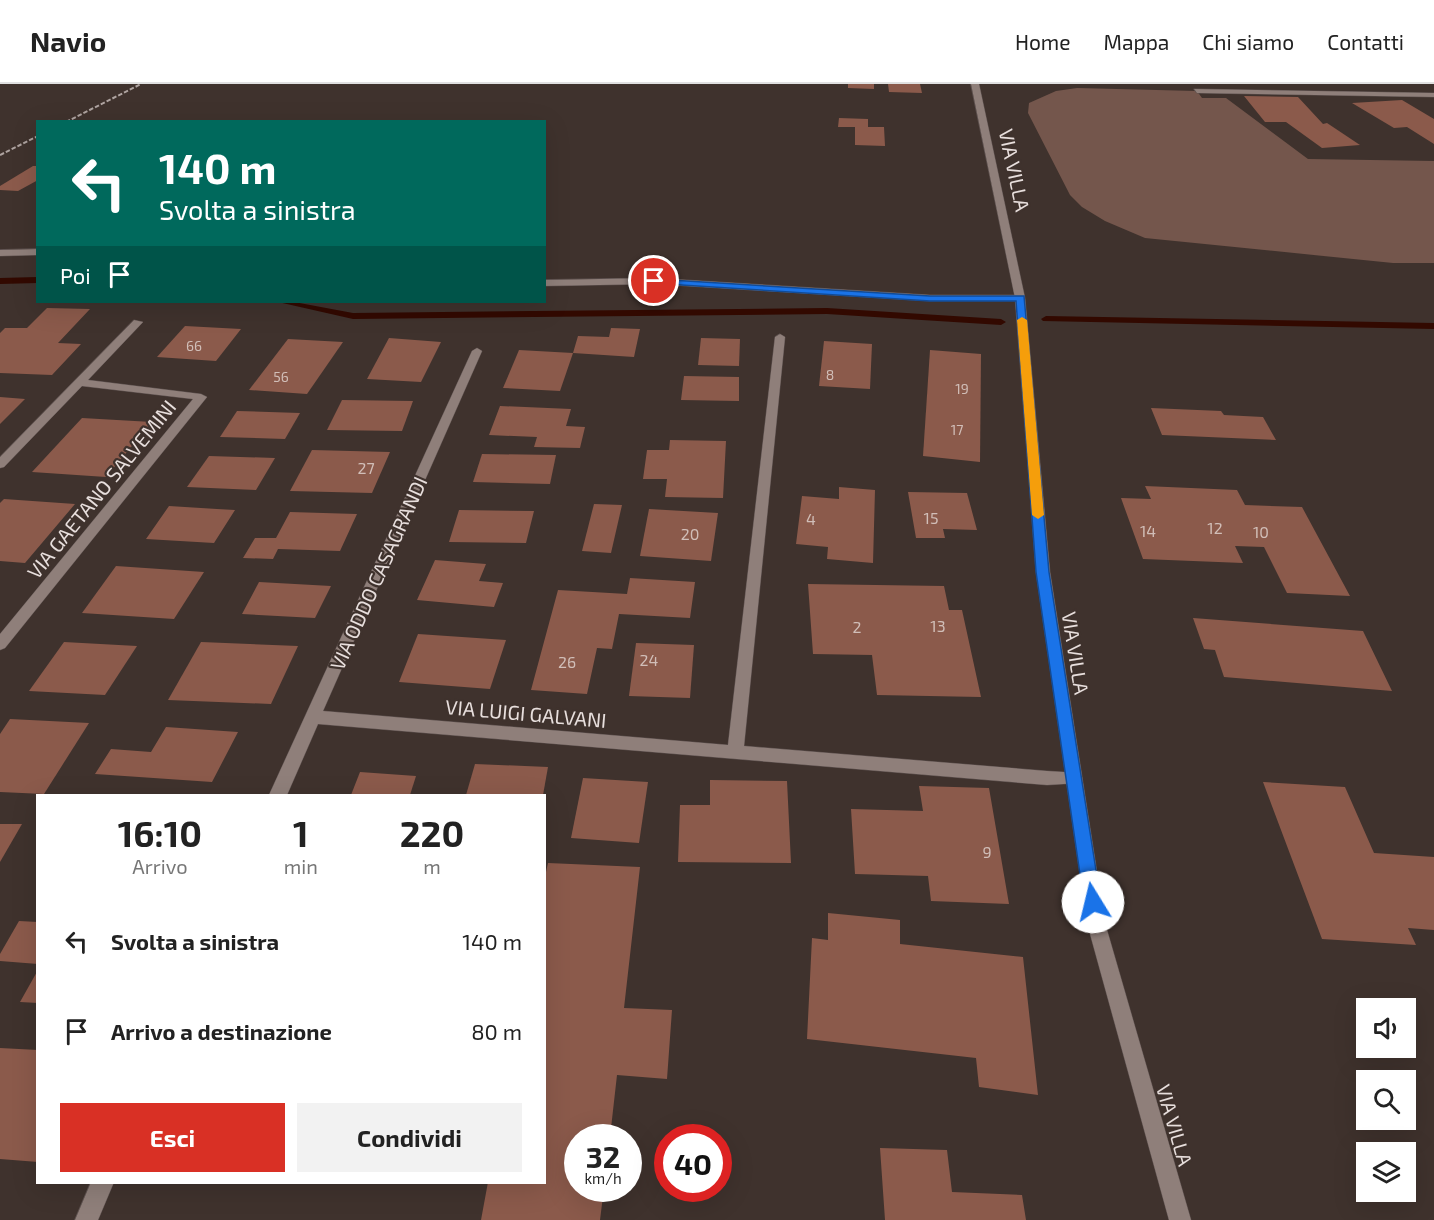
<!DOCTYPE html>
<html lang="it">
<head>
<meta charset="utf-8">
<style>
	body { margin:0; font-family:"Exo 2",sans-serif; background:#f2f2f2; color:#222; height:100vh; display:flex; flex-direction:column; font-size:22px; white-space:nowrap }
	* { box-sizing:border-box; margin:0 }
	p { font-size:20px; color:#767676 }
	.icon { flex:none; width:33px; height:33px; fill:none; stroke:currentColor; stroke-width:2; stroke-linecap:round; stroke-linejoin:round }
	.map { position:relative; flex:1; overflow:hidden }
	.side { position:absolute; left:36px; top:710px; width:510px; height:390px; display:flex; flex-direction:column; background:#fff; border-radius:0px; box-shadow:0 6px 24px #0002 }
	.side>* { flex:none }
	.banner { position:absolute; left:36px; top:36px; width:510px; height:183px; border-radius:0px; box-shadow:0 6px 24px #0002; background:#00695c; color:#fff; overflow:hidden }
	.fabs { position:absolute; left:1356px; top:914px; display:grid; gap:12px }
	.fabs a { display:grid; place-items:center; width:60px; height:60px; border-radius:0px; background:#fff; box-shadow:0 6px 24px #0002; font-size:30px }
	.speed { position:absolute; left:564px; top:1040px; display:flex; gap:12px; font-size:30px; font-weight:700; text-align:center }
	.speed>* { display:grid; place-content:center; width:78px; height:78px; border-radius:50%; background:#fff; box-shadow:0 6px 24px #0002; line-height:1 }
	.speed small { font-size:15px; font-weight:400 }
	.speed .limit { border:9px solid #d22; background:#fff; color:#111 }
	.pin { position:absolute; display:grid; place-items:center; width:51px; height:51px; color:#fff; margin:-26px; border:3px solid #fff; border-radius:50%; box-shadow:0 2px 6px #0007 }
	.me { position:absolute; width:66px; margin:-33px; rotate:351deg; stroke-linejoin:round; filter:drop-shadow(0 0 4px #0008) }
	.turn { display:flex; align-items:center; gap:21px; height:126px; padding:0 24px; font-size:27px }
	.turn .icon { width:78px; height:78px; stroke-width:2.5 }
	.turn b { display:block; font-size:42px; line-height:51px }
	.then { display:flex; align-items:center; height:57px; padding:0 24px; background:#0003; gap:12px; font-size:22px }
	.eta { display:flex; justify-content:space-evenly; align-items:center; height:102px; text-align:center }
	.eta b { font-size:36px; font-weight:700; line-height:42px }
	.cta { display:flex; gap:12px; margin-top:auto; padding:12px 24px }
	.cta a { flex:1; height:69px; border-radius:0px; background:#d93025; color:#fff; font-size:24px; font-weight:700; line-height:69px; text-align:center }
	.cta a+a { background:#f2f2f2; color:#222 }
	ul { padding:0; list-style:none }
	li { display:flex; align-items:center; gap:18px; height:90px; padding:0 24px }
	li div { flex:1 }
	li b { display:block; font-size:22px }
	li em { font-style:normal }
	header { display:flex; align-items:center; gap:36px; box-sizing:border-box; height:84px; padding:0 30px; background:#fff; border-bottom:2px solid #e0e0e0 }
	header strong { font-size:28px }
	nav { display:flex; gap:33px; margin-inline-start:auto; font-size:21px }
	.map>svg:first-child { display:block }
	.green { fill:#74564c }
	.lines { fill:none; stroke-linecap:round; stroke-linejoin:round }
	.stream { fill:#320900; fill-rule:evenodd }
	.building { fill:#8b5a4b }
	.street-casing { stroke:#5c504e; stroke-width:1 }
	.secondary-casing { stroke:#5c504e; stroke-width:1 }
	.street { fill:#8f7f7a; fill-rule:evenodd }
	.secondary { fill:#8f7f7a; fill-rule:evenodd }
	.rail { stroke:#aea3a0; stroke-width:2; stroke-dasharray:4.5 2; stroke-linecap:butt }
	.route { fill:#1a73e8; stroke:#114b97; stroke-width:1.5 }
	.slow { fill:#f59e0b }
	.labels { text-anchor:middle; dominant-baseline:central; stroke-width:4.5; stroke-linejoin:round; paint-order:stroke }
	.far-number-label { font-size:14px; fill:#d1beb8 }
	.number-label { font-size:16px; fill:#d1beb8 }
	.street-label { font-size:20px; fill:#e8dfdd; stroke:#3f322d }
</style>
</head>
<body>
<header>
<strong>Navio</strong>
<nav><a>Home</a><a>Mappa</a><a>Chi siamo</a><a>Contatti</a></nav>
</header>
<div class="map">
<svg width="1434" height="1136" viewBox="0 0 1434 1136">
	<rect width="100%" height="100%" fill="#3f322d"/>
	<path class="green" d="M 1077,4 L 1197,7 L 1202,14 L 1226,14 L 1308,75 L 1434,77 L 1434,179 L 1393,179 L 1145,154 L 1105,137 L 1082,123 L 1070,111 L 1028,29 L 1029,19 L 1056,7 Z"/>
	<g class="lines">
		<g class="stream">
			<path d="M 38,193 L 38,199 L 0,200 L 0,194 Z"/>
			<path d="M 278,218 L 294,218 L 353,229 L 827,224 L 1001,235 L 1006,238 L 1001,241 L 827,230 L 353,235 Z"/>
			<path d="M 1046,232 L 1434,239 L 1434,245 L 1043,237 L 1041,235 Z"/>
		</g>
	</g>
	<g class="building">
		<path d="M 848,0 L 874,0 L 874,5 L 848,4 Z"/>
		<path d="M 888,0 L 920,0 L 922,9 L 889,8 Z"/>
		<path d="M 1244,12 L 1298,13 L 1323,40 L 1327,39 L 1360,61 L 1322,64 L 1286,38 L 1265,38 Z"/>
		<path d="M 1402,16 L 1434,35 L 1434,60 L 1407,43 L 1394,44 L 1352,19 Z"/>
		<path d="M 839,34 L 868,35 L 868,43 L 884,43 L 885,62 L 855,61 L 855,43 L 838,43 Z"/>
		<path d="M 33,82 L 38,82 L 38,96 L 18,107 L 0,106 L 0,102 Z"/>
		<path d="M 47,224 L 90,225 L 58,259 L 81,260 L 52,291 L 0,289 L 0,249 L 5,244 L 27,244 Z"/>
		<path d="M 185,242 L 241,245 L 216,277 L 157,273 Z"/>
		<path d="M 611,244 L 640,245 L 634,273 L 573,269 L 578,252 L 609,253 Z"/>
		<path d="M 389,254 L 441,258 L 421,298 L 367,295 Z"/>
		<path d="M 701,254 L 740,255 L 739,282 L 698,281 Z"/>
		<path d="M 288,255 L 343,258 L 307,310 L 249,306 Z"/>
		<path d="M 824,257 L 872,260 L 870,305 L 819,302 Z"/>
		<path d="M 519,266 L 573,269 L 560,307 L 503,304 Z"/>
		<path d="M 930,266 L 981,270 L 980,378 L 923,372 Z"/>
		<path d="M 684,292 L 739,293 L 739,317 L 681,316 Z"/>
		<path d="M 0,313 L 25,315 L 0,340 Z"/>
		<path d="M 342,316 L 413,317 L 402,347 L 327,346 Z"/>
		<path d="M 500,322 L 571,325 L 566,342 L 585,343 L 580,364 L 534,363 L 537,353 L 489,351 Z"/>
		<path d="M 1151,324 L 1221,327 L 1224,331 L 1263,333 L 1276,356 L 1162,351 Z"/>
		<path d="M 237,327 L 300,329 L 285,355 L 220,353 Z"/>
		<path d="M 82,334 L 152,338 L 106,393 L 32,388 Z"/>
		<path d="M 670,356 L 726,357 L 723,414 L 665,413 L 667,395 L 643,395 L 647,366 L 669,366 Z"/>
		<path d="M 312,366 L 390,368 L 372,409 L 290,407 Z"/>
		<path d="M 482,370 L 556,371 L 550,400 L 473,398 Z"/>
		<path d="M 209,372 L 275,374 L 256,406 L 187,403 Z"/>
		<path d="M 1145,402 L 1237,406 L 1245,421 L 1302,423 L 1350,512 L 1287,509 L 1264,463 L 1235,462 L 1243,479 L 1143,475 L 1121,414 L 1151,415 Z"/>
		<path d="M 839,403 L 875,406 L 873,479 L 827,475 L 828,463 L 796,460 L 802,412 L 839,415 Z"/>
		<path d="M 908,408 L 967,409 L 977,446 L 943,445 L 945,454 L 916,454 Z"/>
		<path d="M 4,415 L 75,420 L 25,479 L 0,477 L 0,419 Z"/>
		<path d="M 594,420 L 622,421 L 611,469 L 582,467 Z"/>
		<path d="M 169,422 L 217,425 L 235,426 L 214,459 L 146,455 Z"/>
		<path d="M 649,425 L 718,429 L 711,477 L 640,472 Z"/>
		<path d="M 459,426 L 534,427 L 526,459 L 449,458 Z"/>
		<path d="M 290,428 L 357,430 L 340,467 L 278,465 L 273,475 L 243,474 L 255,454 L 276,454 Z"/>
		<path d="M 435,476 L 486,480 L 479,497 L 503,499 L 494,523 L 417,516 Z"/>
		<path d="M 116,482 L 204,488 L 174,535 L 82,529 Z"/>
		<path d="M 630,494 L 695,498 L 690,534 L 619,530 L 612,565 L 597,564 L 587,610 L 531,606 L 558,506 L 627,510 Z"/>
		<path d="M 259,498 L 331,502 L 315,534 L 242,530 Z"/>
		<path d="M 808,500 L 944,502 L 949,526 L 962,526 L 981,613 L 877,611 L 872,571 L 813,570 Z"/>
		<path d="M 1193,534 L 1363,547 L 1392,607 L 1224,593 L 1215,566 L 1204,565 Z"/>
		<path d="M 418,550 L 506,556 L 490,605 L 399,598 Z"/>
		<path d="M 64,558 L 137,562 L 105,611 L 29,607 Z"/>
		<path d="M 201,558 L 298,562 L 271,620 L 168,616 Z"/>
		<path d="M 636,559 L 694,561 L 690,614 L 629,612 Z"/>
		<path d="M 10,635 L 89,639 L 44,710 L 0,708 L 0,650 Z"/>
		<path d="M 166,643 L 238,648 L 212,698 L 95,690 L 111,665 L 151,668 Z"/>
		<path d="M 475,680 L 548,683 L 543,711 L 466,711 Z"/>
		<path d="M 360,688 L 416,692 L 410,711 L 351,711 Z"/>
		<path d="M 583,694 L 648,698 L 639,759 L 571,754 Z"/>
		<path d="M 710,696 L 787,697 L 791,779 L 678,778 L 680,721 L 710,721 Z"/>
		<path d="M 1263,698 L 1345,703 L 1374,769 L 1434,773 L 1434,846 L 1408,844 L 1416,861 L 1322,855 Z"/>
		<path d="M 919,702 L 989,704 L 1009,820 L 931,817 L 928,792 L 855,790 L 851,725 L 923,727 Z"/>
		<path d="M 0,740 L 22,740 L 0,778 Z"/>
		<path d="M 548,779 L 640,783 L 624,924 L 672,926 L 667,995 L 617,991 L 610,1053 L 578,1053 L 578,1104 L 604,1104 L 600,1136 L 481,1136 L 488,1098 L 544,1098 L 544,797 Z"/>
		<path d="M 828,829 L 900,836 L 900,860 L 1023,873 L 1038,1011 L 979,1003 L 976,974 L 807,955 L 812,854 L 828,856 Z"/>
		<path d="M 19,837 L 38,838 L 38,880 L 0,877 L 0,870 Z"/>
		<path d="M 38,886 L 38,919 L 20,918 Z"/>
		<path d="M 0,964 L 38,966 L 38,1078 L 0,1075 Z"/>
		<path d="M 880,1064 L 947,1066 L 952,1108 L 1022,1111 L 1026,1136 L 885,1136 Z"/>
	</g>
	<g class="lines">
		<defs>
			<g id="street">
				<path d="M 1194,5 L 1434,9 L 1434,13 L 1197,9 Z"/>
				<path d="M 38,165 L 38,171 L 0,172 L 0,166 Z"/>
				<path d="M 654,194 L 930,211 L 1020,211 L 1025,214 L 1020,217 L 930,217 L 654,200 L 544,202 L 544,196 Z"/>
				<path d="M 134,236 L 143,238 L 88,296 L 201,310 L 207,313 L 5,564 L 0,566 L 0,550 L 193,315 L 82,302 L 4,383 L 0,384 L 0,373 Z"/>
				<path d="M 780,250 L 785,253 L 744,662 L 1047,687 L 1080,689 L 1082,694 L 1080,699 L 1047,701 L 318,640 L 287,711 L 269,711 L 472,267 L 477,264 L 482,267 L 323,627 L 728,661 L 775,253 Z"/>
				<path d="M 91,1098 L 114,1098 L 98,1136 L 75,1136 Z"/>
			</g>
			<path id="secondary" d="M 971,0 L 979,0 L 1025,214 L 1050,488 L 1105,839 L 1191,1136 L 1169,1136 L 1087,839 L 1036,488 L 1015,214 Z"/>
		</defs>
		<use href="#street" class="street-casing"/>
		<use href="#secondary" class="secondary-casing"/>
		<use href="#street" class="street"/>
		<use href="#secondary" class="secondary"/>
		<g class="rail">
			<path d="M 66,38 L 141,0"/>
			<path d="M 0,71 L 38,52"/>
		</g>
	</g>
	<path class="route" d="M 654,195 L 930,212 L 1024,212 L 1049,488 L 1101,818 L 1099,824 L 1093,826 L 1087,824 L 1084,818 L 1036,488 L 1016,217 L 930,217 L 650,199 L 649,197 Z"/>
	<path class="slow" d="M 1022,233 L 1027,236 L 1044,431 L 1038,435 L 1032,431 L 1017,236 Z"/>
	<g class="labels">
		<g class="far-number-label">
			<text x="194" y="261">66</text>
			<text x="830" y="290">8</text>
			<text x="281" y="292">56</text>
			<text x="962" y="304">19</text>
			<text x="957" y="345">17</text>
		</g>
		<g class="number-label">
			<text x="366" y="383">27</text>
			<text x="931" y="433">15</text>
			<text x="811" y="434">4</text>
			<text x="1215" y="443">12</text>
			<text x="1148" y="446">14</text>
			<text x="1261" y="447">10</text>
			<text x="690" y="449">20</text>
			<text x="938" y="541">13</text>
			<text x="857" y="542">2</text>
			<text x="649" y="575">24</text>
			<text x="567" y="577">26</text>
			<text x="987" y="767">9</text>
		</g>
		<g class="street-label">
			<text transform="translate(1015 86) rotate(78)">VIA VILLA</text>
			<text transform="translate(101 405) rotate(-51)">VIA GAETANO SALVEMINI</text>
			<text transform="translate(378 489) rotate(-66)">VIA ODDO CASAGRANDI</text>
			<text transform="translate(1076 569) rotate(81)">VIA VILLA</text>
			<text transform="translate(526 629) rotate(5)">VIA LUIGI GALVANI</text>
			<text transform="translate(1175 1041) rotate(74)">VIA VILLA</text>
		</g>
	</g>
</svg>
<div class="fabs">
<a><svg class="icon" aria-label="sound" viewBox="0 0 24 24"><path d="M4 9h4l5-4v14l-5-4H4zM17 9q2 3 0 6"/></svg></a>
<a><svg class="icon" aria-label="search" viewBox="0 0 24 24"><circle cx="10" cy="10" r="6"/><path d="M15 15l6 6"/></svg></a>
<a><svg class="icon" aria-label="layers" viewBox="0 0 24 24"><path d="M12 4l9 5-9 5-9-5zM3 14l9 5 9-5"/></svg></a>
</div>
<div class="speed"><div>32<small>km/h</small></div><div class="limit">40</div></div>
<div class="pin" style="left:654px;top:197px;background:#d93025"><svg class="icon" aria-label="arrive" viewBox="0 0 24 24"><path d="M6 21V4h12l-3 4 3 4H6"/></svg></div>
<svg class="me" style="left:1093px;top:818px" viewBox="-20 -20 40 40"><circle r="19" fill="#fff"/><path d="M0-13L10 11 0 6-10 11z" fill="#1a73e8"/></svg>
<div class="banner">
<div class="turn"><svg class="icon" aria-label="left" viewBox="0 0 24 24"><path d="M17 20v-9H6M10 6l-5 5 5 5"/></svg><div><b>140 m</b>Svolta a sinistra</div></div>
<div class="then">Poi<svg class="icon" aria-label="arrive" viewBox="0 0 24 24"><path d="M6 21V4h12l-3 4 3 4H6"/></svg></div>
</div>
<section class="side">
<div class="eta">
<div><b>16:10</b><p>Arrivo</p></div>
<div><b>1</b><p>min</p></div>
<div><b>220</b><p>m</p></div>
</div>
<ul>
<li><svg class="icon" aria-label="left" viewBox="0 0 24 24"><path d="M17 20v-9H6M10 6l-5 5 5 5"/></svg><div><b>Svolta a sinistra</b></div><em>140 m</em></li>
<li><svg class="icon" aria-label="arrive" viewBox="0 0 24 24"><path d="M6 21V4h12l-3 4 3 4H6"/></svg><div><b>Arrivo a destinazione</b></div><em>80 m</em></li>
</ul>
<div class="cta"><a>Esci</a><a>Condividi</a></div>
</section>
</div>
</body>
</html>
